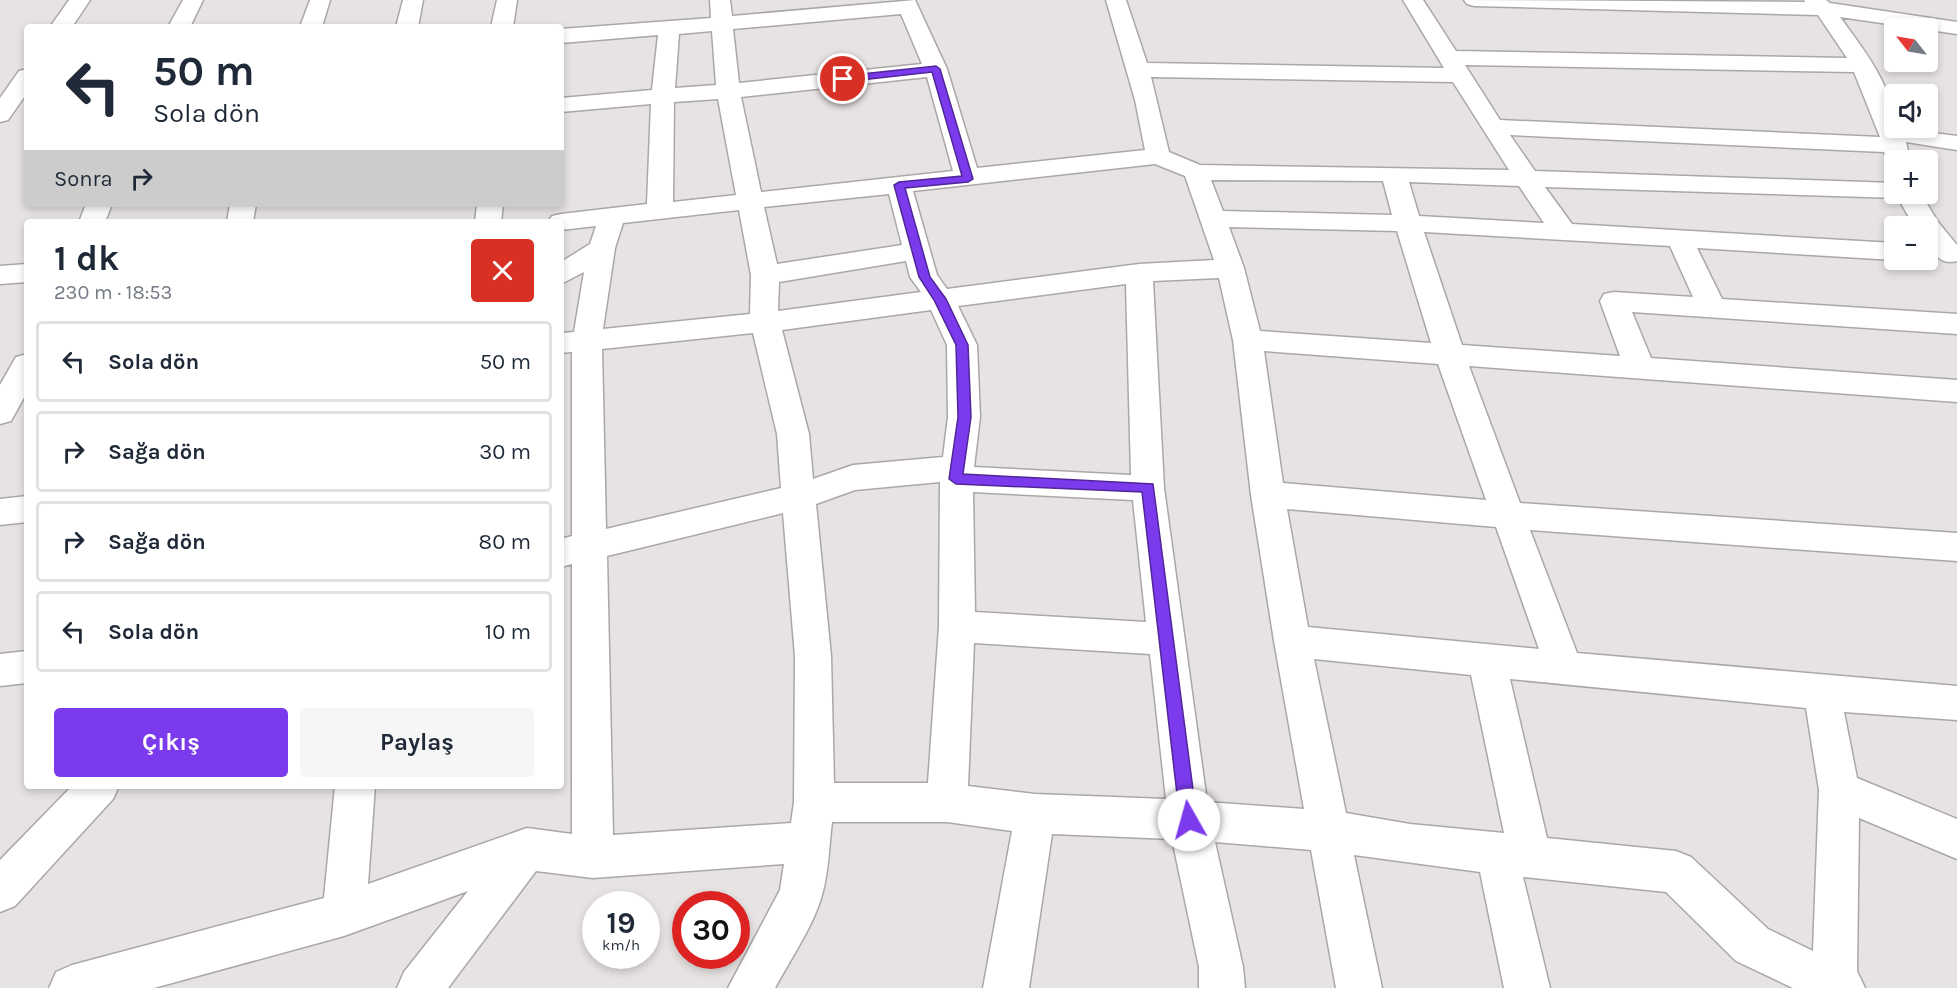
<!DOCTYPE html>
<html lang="tr">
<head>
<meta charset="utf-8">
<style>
	body { margin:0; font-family:Karla,sans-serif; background:#f6f6f7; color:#1f2937; height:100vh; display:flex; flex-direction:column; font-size:22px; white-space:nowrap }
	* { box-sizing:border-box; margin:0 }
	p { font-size:20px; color:#747a83 }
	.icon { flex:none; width:33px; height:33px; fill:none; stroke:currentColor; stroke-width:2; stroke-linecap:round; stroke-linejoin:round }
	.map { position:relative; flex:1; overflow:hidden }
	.details { position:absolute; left:24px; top:219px; width:540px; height:570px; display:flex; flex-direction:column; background:#fff; border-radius:6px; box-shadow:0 3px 9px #0003 }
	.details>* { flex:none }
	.banner { position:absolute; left:24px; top:24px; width:540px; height:183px; border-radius:6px; box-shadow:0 3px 9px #0003; background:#fff; color:#1f2937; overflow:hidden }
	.needle { width:39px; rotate:301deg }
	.buttons { position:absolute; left:1884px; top:18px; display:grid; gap:12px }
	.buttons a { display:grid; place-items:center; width:54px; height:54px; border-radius:6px; background:#fff; box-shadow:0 3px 9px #0003; font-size:30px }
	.speed { position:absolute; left:582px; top:891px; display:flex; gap:12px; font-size:30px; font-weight:700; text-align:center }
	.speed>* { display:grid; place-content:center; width:78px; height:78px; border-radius:50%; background:#fff; box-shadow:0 3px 9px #0003; line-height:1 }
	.speed small { font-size:15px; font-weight:400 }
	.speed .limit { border:9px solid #d22; background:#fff; color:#111 }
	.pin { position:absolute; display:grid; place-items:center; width:51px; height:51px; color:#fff; margin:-26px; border:3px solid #fff; border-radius:50%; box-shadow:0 2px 6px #0007 }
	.me { position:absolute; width:66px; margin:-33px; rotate:353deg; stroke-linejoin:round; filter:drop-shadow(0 0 4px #0008) }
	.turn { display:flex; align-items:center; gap:21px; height:126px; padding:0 30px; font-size:27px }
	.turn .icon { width:78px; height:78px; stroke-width:2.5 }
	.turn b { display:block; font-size:42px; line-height:51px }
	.then { display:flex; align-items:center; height:57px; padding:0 30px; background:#0003; gap:12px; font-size:22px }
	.round { display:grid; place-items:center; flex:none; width:63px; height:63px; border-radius:6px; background:#f6f6f7 }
	.head { display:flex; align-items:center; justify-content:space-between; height:102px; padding:0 30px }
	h1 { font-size:36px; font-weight:700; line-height:45px }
	.cta { display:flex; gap:12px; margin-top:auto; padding:12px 30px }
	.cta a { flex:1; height:69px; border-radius:6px; background:#7c3aed; color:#fff; font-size:24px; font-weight:700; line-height:69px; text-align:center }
	.cta a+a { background:#f6f6f7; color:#1f2937 }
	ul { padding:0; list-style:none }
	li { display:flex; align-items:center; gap:18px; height:81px; margin:0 12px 9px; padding:0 18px; border:3px solid #e0e1e3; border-radius:6px }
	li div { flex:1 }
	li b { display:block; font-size:22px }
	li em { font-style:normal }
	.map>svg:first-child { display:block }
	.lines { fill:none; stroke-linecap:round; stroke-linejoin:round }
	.street-casing { stroke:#aba7a6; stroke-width:3 }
	.street { fill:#fff; fill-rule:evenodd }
	.route { fill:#7c3aed; stroke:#51269a; stroke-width:1.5 }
</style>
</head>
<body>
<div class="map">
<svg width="1957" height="988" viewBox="0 0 1957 988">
	<rect width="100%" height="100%" fill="#e8e3e3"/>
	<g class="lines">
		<defs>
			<g id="street">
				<path d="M 69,0 L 90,0 L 72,27 L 50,27 Z"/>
				<path d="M 183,0 L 203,0 L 190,27 L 168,27 Z"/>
				<path d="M 310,0 L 330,0 L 322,27 L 300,27 Z"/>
				<path d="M 403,0 L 423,0 L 418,27 L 396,27 Z"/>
				<path d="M 497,0 L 517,0 L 513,27 L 491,27 Z"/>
				<path d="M 710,0 L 730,0 L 732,16 L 915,0 L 947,69 L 977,168 L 1145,150 L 1135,100 L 1106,0 L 1126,0 L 1147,63 L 1444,68 L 1403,0 L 1423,0 L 1456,51 L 1847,58 L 1818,15 L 1474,6 L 1467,4 L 1464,0 L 1805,2 L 1804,0 L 1826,0 L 1830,3 L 1957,22 L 1957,34 L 1840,17 C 1863,49 1894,86 1894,128 L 1957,136 L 1957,150 L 1906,142 L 1910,160 L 1894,160 L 1894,167 L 1889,165 L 1884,152 L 1510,135 L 1535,171 L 1894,183 L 1894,194 L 1921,194 L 1938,222 L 1957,245 L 1957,261 C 1935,267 1928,244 1928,226 L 1914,226 L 1898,198 L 1545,187 L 1572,224 L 1894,243 L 1894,260 L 1697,248 L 1722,299 L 1957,314 L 1957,334 L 1632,312 L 1651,358 L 1957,380 L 1957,402 L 1469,366 L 1520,503 L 1957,533 L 1957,561 L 1530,530 L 1577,653 L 1957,686 L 1957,720 L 1844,712 L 1857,778 L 1957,819 L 1957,859 L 1859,818 L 1857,971 L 1865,988 L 1793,988 L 1736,961 L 1666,892 L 1523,877 L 1550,988 L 1504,988 L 1480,872 L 1354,855 L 1382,988 L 1336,988 L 1311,850 L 1215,842 L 1243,967 L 1245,988 L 1199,988 L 1199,967 L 1172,839 L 1052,834 L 1029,988 L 983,988 L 1012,831 L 947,822 L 832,822 C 829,845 829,871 822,895 C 814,925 790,960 775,988 L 728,988 L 780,890 L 784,864 L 593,878 L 536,871 L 448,988 L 397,988 L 404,972 L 468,891 L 344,936 L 154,988 L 49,988 L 56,972 L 72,965 L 324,898 L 335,786 L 375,786 L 368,884 L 527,828 L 572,834 L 572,564 L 561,567 L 561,539 L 572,536 L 572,352 L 561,353 L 561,333 L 574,332 L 584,272 L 561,284 L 561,262 L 590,244 L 596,226 L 561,230 L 561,222 L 548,222 L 552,216 L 561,214 L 647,204 L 651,104 L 561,112 L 561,98 L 652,90 L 658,35 L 561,43 L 561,29 L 711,18 ZM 901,14 L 922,64 L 739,83 L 733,29 ZM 712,31 L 716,85 L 675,88 L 679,34 ZM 1465,65 L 1854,72 L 1880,137 L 1500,120 ZM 927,77 L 953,171 L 761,192 L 741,97 ZM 1151,77 L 1453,82 L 1509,170 L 1200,165 L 1169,152 ZM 718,99 L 736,195 L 673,202 L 674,102 ZM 1155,164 L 1185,176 L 1214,260 L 1139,264 L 947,289 L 937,275 L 913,191 ZM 1211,180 L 1383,181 L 1392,215 L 1223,211 ZM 1409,182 L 1519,186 L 1544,223 L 1419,216 ZM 889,194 L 902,245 L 777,264 L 764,207 ZM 739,210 L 751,275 L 750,314 L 603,329 L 615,248 L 623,223 ZM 1229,227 L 1397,231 L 1431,343 L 1260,331 L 1244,268 ZM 1424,232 L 1670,246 L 1693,297 L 1614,292 L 1604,294 L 1600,301 L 1620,356 L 1462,345 ZM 906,261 L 910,277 L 921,292 L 778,311 L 779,282 ZM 1219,278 L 1233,340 L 1251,495 L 1274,641 L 1304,809 L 1207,802 L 1164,488 L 1153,281 ZM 1126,284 L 1131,475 L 974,467 L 980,417 L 977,345 L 958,306 ZM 931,310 L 947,345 L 948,417 L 943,457 L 853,465 L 813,479 L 809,434 L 782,330 ZM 753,333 L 777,434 L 781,488 L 606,529 L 602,349 ZM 1264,351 L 1438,364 L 1486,500 L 1283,483 ZM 940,482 L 939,626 L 928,783 L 834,783 L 831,656 L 816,504 L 855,490 ZM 973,492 L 1133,500 L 1146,622 L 975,612 ZM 1287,509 L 1496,527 L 1539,649 L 1308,627 ZM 783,513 L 795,656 L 794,802 L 791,823 L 613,835 L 607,556 ZM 974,643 L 1150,654 L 1166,799 L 1035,794 L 968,786 ZM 1314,659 L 1471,675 L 1504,833 L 1410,824 L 1346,813 ZM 1510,679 L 1806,708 L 1819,790 L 1813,951 L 1768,929 L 1691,857 L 1676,851 L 1547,838 Z"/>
				<path d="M 27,69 L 27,93 L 8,120 L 0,122 L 0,98 L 19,71 Z"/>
				<path d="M 86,204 L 112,204 L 105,222 L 79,222 Z"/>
				<path d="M 230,204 L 256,204 L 253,222 L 227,222 Z"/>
				<path d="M 477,204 L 503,204 L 501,222 L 475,222 Z"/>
				<path d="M 27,264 L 27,282 L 0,284 L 0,266 Z"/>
				<path d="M 27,354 L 27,392 L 11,421 L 0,424 L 0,385 L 16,357 Z"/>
				<path d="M 27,496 L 27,522 L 0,525 L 0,499 Z"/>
				<path d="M 27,651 L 27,683 L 0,686 L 0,654 Z"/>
				<path d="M 72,786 L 119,786 L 113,799 L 15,906 L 0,912 L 0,860 Z"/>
			</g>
		</defs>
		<use href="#street" class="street-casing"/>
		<use href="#street" class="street"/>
	</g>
	<path class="route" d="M 936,66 L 940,69 L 973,179 L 968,182 L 905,188 L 930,277 L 946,299 L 968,345 L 971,417 L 963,474 L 1153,484 L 1197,820 L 1195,826 L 1189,828 L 1183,826 L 1180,820 L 1142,492 L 956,484 L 949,479 L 958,417 L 956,345 L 934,300 L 919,277 L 894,185 L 899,182 L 962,176 L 932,72 L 843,82 L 839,79 L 843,76 Z"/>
</svg>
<div class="buttons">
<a><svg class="needle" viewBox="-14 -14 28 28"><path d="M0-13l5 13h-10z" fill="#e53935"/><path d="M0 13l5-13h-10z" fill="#747a83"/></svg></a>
<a><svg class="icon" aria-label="sound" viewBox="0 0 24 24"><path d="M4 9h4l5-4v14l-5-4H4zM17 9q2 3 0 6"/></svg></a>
<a>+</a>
<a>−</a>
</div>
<div class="speed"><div>19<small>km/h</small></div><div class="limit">30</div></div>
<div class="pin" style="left:843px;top:79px;background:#d93025"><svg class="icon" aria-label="arrive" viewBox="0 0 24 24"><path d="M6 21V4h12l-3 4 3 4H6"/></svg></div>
<svg class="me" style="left:1189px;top:820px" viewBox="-20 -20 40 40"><circle r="19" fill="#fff"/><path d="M0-13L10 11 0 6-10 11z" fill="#7c3aed"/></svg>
<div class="banner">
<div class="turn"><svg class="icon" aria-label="left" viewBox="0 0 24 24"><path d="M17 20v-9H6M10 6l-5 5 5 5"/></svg><div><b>50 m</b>Sola dön</div></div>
<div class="then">Sonra<svg class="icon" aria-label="right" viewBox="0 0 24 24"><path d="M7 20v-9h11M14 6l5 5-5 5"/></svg></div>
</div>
<section class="details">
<div class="head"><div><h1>1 dk</h1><p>230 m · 18:53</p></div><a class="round" style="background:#d93025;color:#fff"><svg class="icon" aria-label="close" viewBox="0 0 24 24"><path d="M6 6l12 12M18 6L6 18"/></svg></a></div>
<ul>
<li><svg class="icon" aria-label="left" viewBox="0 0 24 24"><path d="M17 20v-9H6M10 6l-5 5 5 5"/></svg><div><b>Sola dön</b></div><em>50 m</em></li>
<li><svg class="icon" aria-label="right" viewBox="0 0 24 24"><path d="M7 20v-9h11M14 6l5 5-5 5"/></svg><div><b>Sağa dön</b></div><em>30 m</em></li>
<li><svg class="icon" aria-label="right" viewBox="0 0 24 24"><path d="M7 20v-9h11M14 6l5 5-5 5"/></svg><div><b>Sağa dön</b></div><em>80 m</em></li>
<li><svg class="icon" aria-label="left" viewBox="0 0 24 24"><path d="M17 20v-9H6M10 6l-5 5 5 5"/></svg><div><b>Sola dön</b></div><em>10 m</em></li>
</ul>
<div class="cta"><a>Çıkış</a><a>Paylaş</a></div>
</section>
</div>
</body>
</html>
